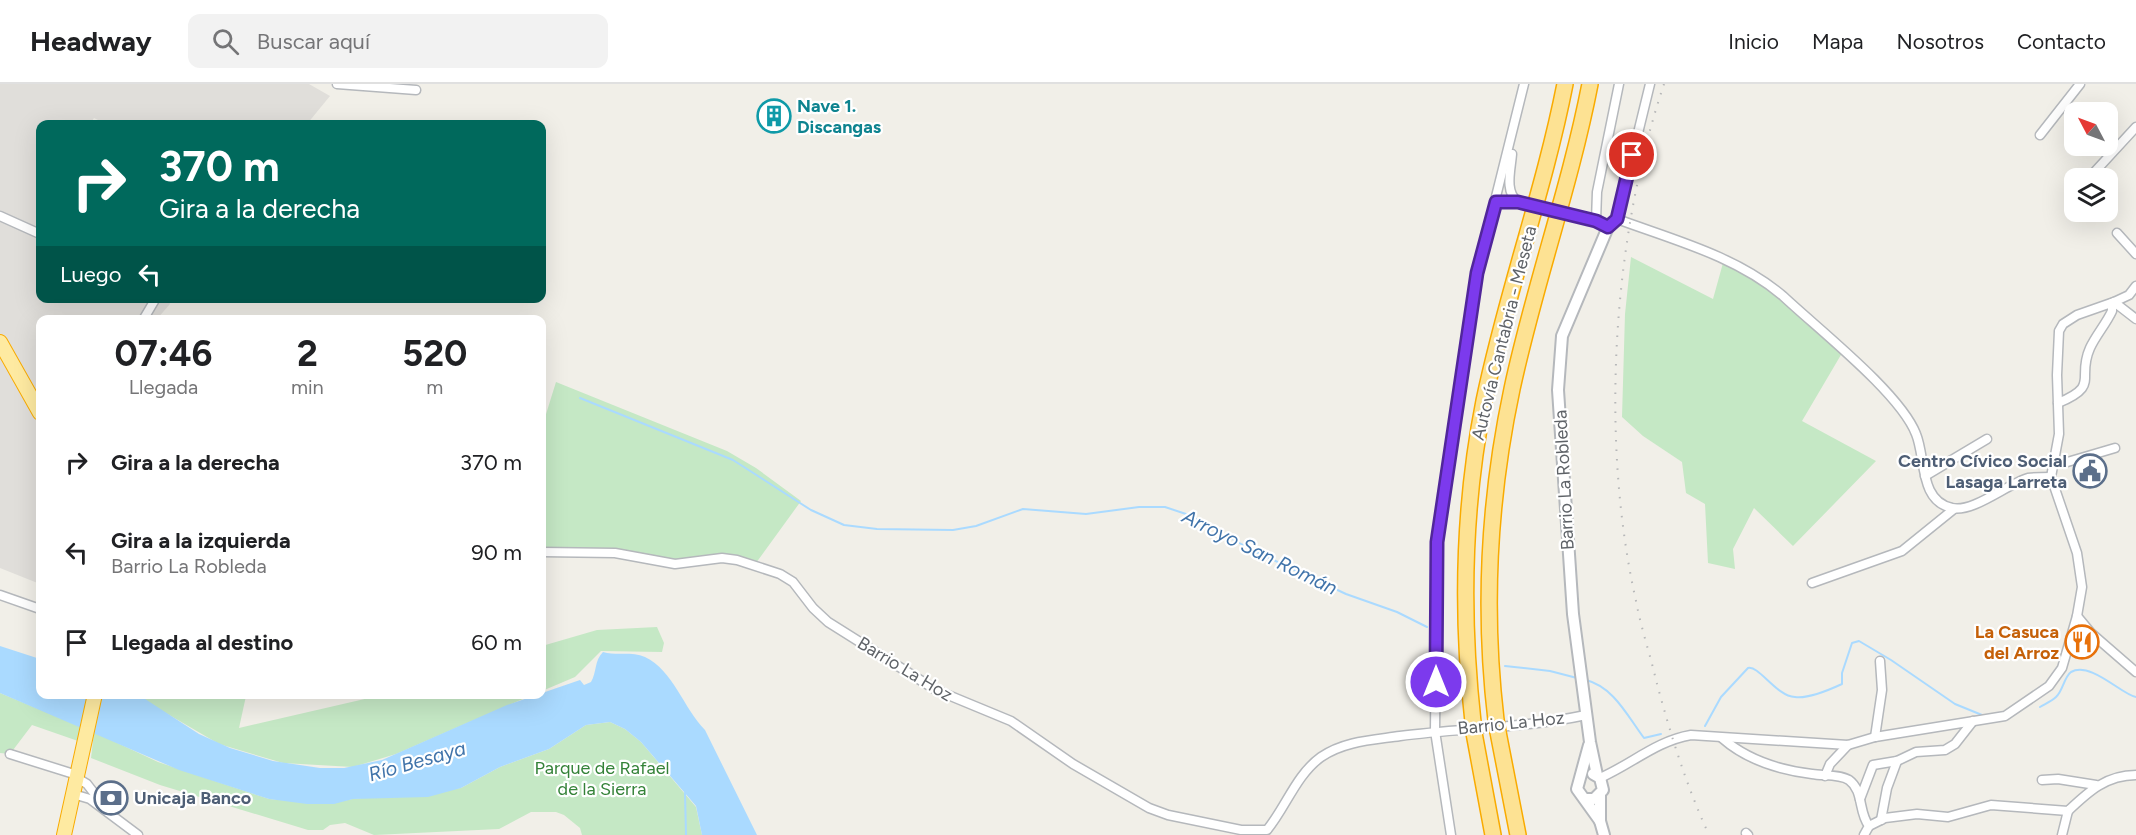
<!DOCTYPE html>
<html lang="es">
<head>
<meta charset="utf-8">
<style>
	body { margin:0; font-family:Figtree,sans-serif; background:#f2f2f2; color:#202124; height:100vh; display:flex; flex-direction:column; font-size:22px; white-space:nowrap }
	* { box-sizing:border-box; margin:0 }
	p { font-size:20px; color:#757577 }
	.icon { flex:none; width:33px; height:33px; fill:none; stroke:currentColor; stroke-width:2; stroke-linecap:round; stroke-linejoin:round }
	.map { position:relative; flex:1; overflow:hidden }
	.sheet { position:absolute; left:36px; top:231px; width:510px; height:384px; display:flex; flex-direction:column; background:#fff; border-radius:12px; box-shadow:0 6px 24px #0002 }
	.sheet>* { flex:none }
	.top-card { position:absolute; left:36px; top:36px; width:510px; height:183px; border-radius:12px; box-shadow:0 6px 24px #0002; background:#00695c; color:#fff; overflow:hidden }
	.needle { width:39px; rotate:311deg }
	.tools { position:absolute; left:2064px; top:18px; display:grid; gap:12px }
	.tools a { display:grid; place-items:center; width:54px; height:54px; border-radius:12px; background:#fff; box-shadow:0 6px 24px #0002; font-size:30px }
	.pin { position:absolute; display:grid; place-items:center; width:51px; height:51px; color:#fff; margin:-26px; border:3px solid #fff; border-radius:50%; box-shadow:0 2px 6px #0007 }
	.me { position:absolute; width:66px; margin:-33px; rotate:0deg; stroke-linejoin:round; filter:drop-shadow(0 0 4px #0008) }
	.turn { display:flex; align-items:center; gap:21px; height:126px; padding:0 24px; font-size:27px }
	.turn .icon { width:78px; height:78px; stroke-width:2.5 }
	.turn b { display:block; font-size:42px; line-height:51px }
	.then { display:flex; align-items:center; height:57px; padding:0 24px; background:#0003; gap:12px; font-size:22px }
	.eta { display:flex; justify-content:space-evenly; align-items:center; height:102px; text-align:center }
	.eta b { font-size:36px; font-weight:700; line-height:42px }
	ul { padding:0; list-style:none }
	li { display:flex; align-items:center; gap:18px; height:90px; padding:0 24px }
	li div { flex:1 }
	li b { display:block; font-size:22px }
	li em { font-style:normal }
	header { display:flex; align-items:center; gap:36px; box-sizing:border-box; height:84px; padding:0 30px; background:#fff; border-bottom:2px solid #e0e0e0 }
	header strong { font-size:28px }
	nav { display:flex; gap:33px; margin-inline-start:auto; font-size:21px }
	.search { width:420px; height:54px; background:#f2f2f2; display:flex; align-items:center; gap:15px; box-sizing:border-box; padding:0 21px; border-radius:12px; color:#757577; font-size:22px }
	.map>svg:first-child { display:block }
	.industrial { fill:#e0deda }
	.green { fill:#c5e8c5 }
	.water { fill:#aadaff }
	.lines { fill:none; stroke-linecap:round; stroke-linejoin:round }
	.stream { stroke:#aadaff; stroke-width:2 }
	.minor-casing { stroke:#b5b8bc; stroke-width:11 }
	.tertiary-casing { stroke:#b5b8bc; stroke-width:14 }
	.trunk-casing { stroke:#f9ab00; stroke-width:16 }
	.motorway-casing { stroke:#f9ab00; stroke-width:18 }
	.minor { stroke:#fff; stroke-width:8 }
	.tertiary { stroke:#fff; stroke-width:10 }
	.trunk { stroke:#feeaa1; stroke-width:14 }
	.motorway { stroke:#fde293; stroke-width:15 }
	.rail { stroke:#b6b7b8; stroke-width:2; stroke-dasharray:1.5 8; stroke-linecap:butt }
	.minor-bridge-casing { stroke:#b5b8bc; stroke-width:11; stroke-linecap:butt }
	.motorway-bridge-casing { stroke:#f9ab00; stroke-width:18; stroke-linecap:butt }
	.minor-bridge { stroke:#fff; stroke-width:8 }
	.motorway-bridge { stroke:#fde293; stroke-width:15 }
	.route-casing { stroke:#51269a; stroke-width:15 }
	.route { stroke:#7c3aed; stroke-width:10 }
	.labels { text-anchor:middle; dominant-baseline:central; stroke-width:4.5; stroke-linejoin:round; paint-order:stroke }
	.culture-label { font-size:18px; font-weight:bold; fill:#0d838f; stroke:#fff; text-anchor:start }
	.street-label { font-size:18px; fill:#5f6368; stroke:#fff }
	.service-label { font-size:18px; font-weight:bold; fill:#4e5e75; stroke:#fff; text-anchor:end }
	.food-label { font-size:18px; font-weight:bold; fill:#c56008; stroke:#fff; text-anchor:end }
	.park-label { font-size:18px; fill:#348238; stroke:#fff }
	.water-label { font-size:20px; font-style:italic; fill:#4174aa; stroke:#fff }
</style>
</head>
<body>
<header>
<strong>Headway</strong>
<div class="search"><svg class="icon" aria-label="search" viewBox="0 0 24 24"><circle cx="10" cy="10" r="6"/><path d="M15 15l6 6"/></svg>Buscar aquí</div>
<nav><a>Inicio</a><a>Mapa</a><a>Nosotros</a><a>Contacto</a></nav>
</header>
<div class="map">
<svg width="2136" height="751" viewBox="0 0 2136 751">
	<rect width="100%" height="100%" fill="#f1efe8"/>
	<path class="industrial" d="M 0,0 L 309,0 L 330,12 L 307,40 L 106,40 L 94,34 L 90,40 L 40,40 L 40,214 L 168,214 L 170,220 L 157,235 L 40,236 L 40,500 L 0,484 Z"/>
	<g class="green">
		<path d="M 1631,173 L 1713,215 L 1723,179 L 1766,197 L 1845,264 L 1802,337 L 1876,377 L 1793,462 L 1754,424 L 1733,465 L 1735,485 L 1708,479 L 1705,420 L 1686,409 L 1682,378 L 1643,352 L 1622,333 L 1625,230 Z"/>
		<path d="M 556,298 L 727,367 L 756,384 L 801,417 L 756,479 L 727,470 L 682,477 L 610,465 L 542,464 L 542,343 Z"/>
		<path d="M 657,543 L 664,559 L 662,568 L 601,567 L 575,593 L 542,607 L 542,562 L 597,546 Z"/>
		<path d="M 0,609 L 82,643 L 78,657 L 32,641 L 10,670 L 0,669 Z"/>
		<path d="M 135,611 L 244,611 L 246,612 L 239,644 L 382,611 L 532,611 L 396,670 L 353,683 L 283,679 L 219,660 Z"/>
		<path d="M 610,638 L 625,645 L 641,658 L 696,723 L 702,751 L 582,751 L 580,744 L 564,731 L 556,728 L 531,728 L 499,745 L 374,751 L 345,739 L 330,741 L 323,746 L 308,746 L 160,701 L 91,674 L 94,648 L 158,678 L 269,715 L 329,720 L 352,715 L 461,704 L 500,683 L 549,665 L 586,641 Z"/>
	</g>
	<path class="water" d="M 0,562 L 40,575 L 40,610 L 139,611 L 199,650 L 230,664 L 273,677 L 320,684 L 344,684 L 382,676 L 507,621 L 580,596 L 584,601 L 591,598 C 597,588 594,577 603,568 C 616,572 632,567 645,573 C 673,586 684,625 705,646 L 757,751 L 702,751 L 696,722 L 641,658 L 625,645 L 610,638 L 586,641 L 549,665 L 500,683 L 461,704 L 428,713 L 353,715 L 334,720 L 307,720 L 269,715 L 179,686 L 0,609 Z"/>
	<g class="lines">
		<g class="stream">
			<path d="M 580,314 L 733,376 L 811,426 L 844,441 L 877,445 L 953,446 L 976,442 L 1023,425 L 1086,430 L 1139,423 L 1165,423 L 1189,431 L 1252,466 L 1346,510 L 1397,528 L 1427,543"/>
			<path d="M 1505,582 L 1550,587 L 1577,594"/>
			<path d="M 1586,596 C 1614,603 1628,633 1644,654 L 1661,650"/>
			<path d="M 2040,623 C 2045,620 2052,617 2056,613 C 2063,607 2064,593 2071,588 C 2091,577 2122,611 2136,613"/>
			<path d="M 1705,642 L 1721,613 L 1748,584 C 1759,581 1776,612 1795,613 C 1808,615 1829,606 1842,600 L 1842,589 L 1852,559 L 1859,557 L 1891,576 L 1955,620 L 1982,631"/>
			<path d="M 685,709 L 686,751"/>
		</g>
		<defs>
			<g id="minor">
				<path d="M 337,0 L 416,6"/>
				<path d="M 2040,51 L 2080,0"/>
				<path d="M 1512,70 C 1511,85 1504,108 1518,118"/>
				<path d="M 2089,94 L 2136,43"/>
				<path d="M 0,132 L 40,150"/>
				<path d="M 1617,135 C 1674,156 1736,172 1783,212 C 1818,245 1900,309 1916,350 C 1926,374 1919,417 1952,424 C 1973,429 2007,400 2028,394 C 2035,393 2044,393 2051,393"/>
				<path d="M 1589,136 L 1608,143 L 1617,135 L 1650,0"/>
				<path d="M 1596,137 L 1597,108 L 1619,0"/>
				<path d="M 2117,149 L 2136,170"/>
				<path d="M 2114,218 L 2136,235"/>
				<path d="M 143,236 L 156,214"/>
				<path d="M 2058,319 C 2101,301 2076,295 2090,264 C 2096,251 2106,240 2112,227 L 2112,219"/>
				<path d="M 2054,378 L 2064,379 L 2115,364"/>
				<path d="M 1925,392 L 1987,355"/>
				<path d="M 542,468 L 615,469 L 675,480 L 722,474 L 737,476 L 780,490 L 793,498 L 813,524 L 828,538 L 936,606 L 1011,637 L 1073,680 L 1149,724 L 1168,731 L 1241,746 L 1267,746 C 1286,723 1296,691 1321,673 C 1344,657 1373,656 1400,652 C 1461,644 1525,644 1586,631"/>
				<path d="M 1812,499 L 1902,467 L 1954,425"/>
				<path d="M 0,511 L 40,525"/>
				<path d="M 2077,532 L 2091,549 L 2136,588"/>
				<path d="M 1875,653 L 1882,606 L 1880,577"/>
				<path d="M 1722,654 C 1747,676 1779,686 1812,690 C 1823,692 1839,690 1849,696 C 1864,707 1858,728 1869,742 L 1864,751"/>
				<path d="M 10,670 L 77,691"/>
				<path d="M 1825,692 L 1830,680 L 1848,661"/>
				<path d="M 77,694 L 87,700 L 104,722"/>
				<path d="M 1600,694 C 1632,680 1656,657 1691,651 L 1848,661 L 1875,653 L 2005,632 L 2049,602 L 2062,584 L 2077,532 L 2082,503 L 2077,469 L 2051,393 L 2059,350 L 2057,291 L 2059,247 L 2063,240 L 2077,231 L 2114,218 L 2129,211 L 2136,202"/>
				<path d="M 2042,696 L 2058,695 L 2096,701"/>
				<path d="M 73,710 L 90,715 L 138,751"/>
				<path d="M 1860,715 L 1873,681 L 1897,677 L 1916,668 L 1945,666 L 1955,660 L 1973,637"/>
				<path d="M 1881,736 L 1887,704 L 1897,677"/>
				<path d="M 1869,742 L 1885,734 L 1917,730 L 1948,733 L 1991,721 L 2068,727 C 2088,708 2106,691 2136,691"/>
				<path d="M 1746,749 L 1748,751"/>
				<path d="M 1451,751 L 1435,647 L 1437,458 L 1477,189 L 1524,0"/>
				<path d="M 2062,751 L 2068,727"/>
			</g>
			<g id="tertiary">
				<path d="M 1589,661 L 1577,705 L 1600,737"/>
				<path d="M 1597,691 L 1590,658 L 1573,530 L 1558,306 L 1562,252 L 1608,143"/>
				<path d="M 1600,711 L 1600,737 L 1604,751"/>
				<path d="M 1585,715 L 1594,715 L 1603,706 L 1600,694 L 1593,690"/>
			</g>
			<g id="trunk">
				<path d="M 0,258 L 40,329"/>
				<path d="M 64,751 L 95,610"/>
			</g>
			<g id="motorway">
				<path d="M 1496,636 C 1483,526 1489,413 1512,305 C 1534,202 1570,103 1590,0"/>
				<path d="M 1473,638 C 1461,530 1463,423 1484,317 C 1506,210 1544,107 1565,0"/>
				<path d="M 1498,648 L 1518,751"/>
				<path d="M 1474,649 L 1493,751"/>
			</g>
		</defs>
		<use href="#minor" class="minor-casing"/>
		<use href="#tertiary" class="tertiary-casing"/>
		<use href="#trunk" class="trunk-casing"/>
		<use href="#motorway" class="motorway-casing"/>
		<use href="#minor" class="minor"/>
		<use href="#tertiary" class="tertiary"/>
		<use href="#trunk" class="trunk"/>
		<use href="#motorway" class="motorway"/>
		<path class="rail" d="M 1664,0 C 1612,155 1600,357 1636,517 C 1641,544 1650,570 1656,596 C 1670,649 1686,701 1709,751"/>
		<defs>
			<path id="minor-bridge" d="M 1518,118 L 1589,136"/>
			<g id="motorway-bridge">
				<path d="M 1496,636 L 1498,648"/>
				<path d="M 1473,638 L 1474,649"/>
			</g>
		</defs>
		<use href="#minor-bridge" class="minor-bridge-casing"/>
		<use href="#motorway-bridge" class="motorway-bridge-casing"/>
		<use href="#minor-bridge" class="minor-bridge"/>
		<use href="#motorway-bridge" class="motorway-bridge"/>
	</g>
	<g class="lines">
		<defs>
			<path id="route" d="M 1436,598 L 1437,458 L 1477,189 L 1496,118 L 1518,118 L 1596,137 L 1608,143 L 1617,135 L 1632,71"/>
		</defs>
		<use href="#route" class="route-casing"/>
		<use href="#route" class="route"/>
	</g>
	<defs>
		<symbol id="building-ring" viewBox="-11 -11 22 22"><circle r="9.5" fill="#fff" stroke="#0f9aa8" stroke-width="1.5"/><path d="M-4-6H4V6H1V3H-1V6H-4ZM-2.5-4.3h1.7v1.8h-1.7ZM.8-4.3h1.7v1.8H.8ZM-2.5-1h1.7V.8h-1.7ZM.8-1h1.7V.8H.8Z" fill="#0f9aa8"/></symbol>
		<symbol id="civic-ring" viewBox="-11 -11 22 22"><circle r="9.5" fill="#fff" stroke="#5c6f8a" stroke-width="1.5"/><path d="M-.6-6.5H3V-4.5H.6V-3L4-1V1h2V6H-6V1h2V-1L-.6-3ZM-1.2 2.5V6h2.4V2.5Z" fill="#5c6f8a"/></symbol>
		<symbol id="restaurant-ring" viewBox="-11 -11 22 22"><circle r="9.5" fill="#fff" stroke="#e8710a" stroke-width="1.5"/><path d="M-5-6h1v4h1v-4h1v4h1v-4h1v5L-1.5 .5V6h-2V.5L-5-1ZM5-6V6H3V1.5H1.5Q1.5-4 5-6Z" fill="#e8710a"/></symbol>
		<symbol id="bank-ring" viewBox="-11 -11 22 22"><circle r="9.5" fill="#fff" stroke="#5c6f8a" stroke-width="1.5"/><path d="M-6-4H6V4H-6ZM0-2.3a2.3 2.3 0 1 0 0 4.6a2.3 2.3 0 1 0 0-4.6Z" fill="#5c6f8a"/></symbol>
	</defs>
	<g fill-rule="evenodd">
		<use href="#building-ring" x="755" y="13" width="38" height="38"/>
		<use href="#civic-ring" x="2071" y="368" width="38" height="38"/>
		<use href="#restaurant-ring" x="2063" y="539" width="38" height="38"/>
		<use href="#bank-ring" x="92" y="695" width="38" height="38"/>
	</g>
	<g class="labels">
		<g class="culture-label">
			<text x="797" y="22">Nave 1.<tspan x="797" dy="21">Discangas</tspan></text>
		</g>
		<g class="street-label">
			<text transform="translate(1504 249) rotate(-76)">Autovía Cantabria - Meseta</text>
			<text transform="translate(1564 396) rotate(-93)">Barrio La Robleda</text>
			<text transform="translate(905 585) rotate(31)">Barrio La Hoz</text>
			<text transform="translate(1511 639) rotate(-6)">Barrio La Hoz</text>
		</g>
		<g class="service-label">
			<text x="2067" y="377">Centro Cívico Social<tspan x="2067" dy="21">Lasaga Larreta</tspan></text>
			<text x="134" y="714" text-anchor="start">Unicaja Banco</text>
		</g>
		<g class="food-label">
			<text x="2059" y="548">La Casuca<tspan x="2059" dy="21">del Arroz</tspan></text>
		</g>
		<g class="park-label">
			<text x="602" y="684">Parque de Rafael<tspan x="602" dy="21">de la Sierra</tspan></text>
		</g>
		<g class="water-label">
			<text transform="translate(1260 468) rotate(26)">Arroyo San Román</text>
			<text transform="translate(417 677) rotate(-16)">Río Besaya</text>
		</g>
	</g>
</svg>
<div class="tools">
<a><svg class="needle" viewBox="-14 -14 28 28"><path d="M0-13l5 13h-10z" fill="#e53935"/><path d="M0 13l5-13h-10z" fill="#757577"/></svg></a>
<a><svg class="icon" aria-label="layers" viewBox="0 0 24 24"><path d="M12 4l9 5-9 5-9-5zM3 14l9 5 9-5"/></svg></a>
</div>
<div class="pin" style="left:1632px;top:71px;background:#d93025"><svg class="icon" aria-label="arrive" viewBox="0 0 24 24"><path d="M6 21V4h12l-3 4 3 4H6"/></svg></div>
<svg class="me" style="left:1436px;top:598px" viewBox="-20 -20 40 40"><circle r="17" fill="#7c3aed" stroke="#fff" stroke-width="3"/><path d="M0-11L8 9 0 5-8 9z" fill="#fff"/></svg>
<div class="top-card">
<div class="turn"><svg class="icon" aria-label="right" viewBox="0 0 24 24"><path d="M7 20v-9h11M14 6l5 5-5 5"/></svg><div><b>370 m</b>Gira a la derecha</div></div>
<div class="then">Luego<svg class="icon" aria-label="left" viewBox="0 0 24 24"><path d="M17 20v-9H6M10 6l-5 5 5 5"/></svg></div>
</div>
<section class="sheet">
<div class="eta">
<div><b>07:46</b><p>Llegada</p></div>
<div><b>2</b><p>min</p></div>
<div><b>520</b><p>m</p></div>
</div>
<ul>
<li><svg class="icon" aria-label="right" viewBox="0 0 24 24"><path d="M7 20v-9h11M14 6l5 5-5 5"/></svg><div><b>Gira a la derecha</b></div><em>370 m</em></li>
<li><svg class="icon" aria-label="left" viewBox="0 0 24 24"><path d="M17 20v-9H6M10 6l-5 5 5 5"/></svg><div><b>Gira a la izquierda</b><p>Barrio La Robleda</p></div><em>90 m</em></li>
<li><svg class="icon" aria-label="arrive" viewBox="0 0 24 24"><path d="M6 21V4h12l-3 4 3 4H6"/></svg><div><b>Llegada al destino</b></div><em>60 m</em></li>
</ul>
</section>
</div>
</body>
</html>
